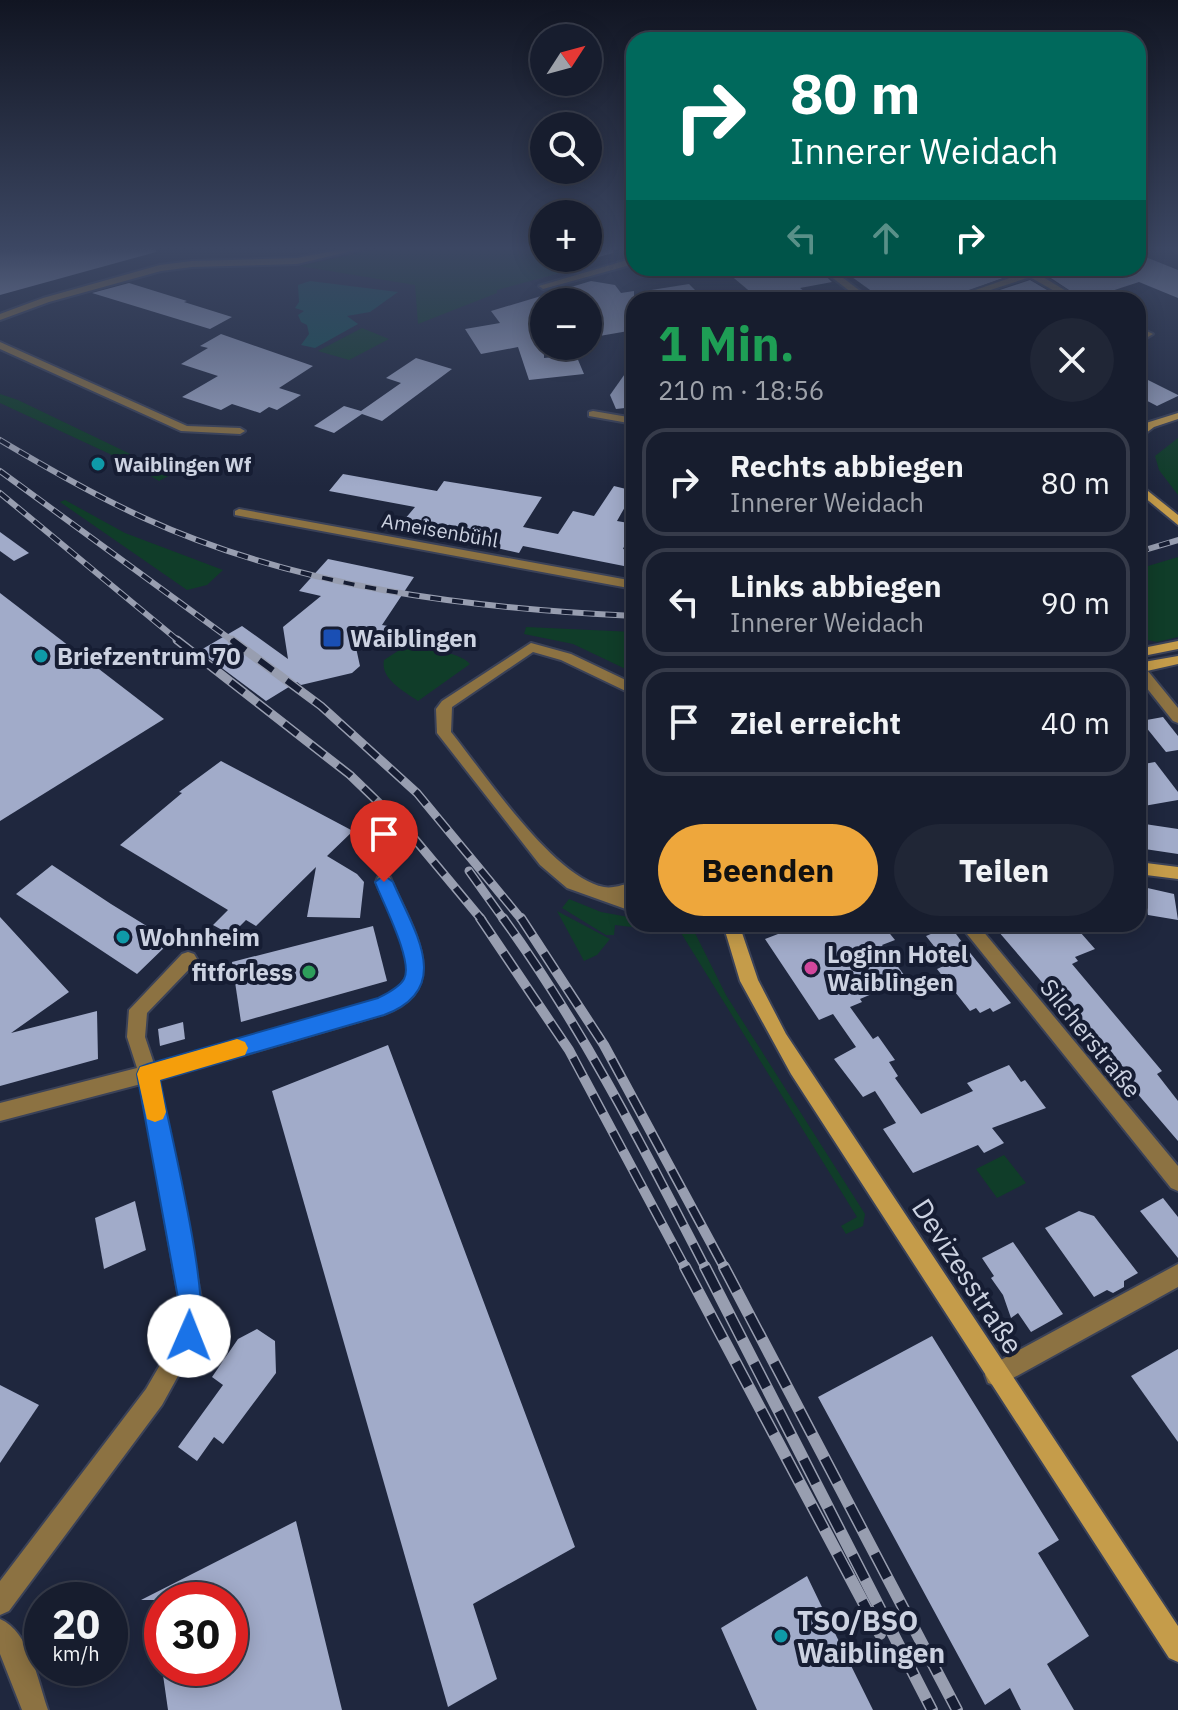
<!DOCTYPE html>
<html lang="de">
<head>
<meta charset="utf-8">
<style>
	body { margin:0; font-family:"IBM Plex Sans",sans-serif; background:#202636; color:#f1f3f6; height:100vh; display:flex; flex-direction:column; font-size:30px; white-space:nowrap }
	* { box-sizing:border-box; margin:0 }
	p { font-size:26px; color:#9ea2aa }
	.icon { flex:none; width:44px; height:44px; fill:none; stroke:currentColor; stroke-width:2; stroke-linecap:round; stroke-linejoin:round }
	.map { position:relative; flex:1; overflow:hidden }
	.sheet { position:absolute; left:626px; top:292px; width:520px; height:640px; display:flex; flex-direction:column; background:#171d2e; border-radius:24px; box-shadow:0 4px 20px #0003,0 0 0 2px #363b4a }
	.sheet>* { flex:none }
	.hud { position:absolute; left:626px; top:32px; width:520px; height:244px; border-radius:24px; box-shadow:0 4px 20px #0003,0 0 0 2px #363b4a; background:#00695c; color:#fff; overflow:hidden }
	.needle { width:52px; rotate:54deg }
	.tools { position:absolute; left:530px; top:24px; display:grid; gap:16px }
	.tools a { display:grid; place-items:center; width:72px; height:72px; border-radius:50%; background:#171d2e; box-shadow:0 4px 20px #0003,0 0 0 2px #363b4a; font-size:40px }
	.speed { position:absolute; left:24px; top:1582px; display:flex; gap:16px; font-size:40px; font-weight:700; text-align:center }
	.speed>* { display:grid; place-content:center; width:104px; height:104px; border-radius:50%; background:#171d2e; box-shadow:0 4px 20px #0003,0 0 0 2px #363b4a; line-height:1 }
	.speed small { font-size:20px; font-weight:400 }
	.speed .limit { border:12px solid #d22; background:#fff; color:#111 }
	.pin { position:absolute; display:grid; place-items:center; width:68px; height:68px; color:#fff; margin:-82px -34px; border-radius:50% 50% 50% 0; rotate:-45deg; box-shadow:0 0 8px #0007 }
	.pin .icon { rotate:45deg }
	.me { position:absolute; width:88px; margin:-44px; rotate:1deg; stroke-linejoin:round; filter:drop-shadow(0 0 6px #0008) }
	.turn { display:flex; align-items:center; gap:28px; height:168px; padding:0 32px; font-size:36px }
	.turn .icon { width:104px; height:104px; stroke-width:2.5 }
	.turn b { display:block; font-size:56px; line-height:68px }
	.lanes { display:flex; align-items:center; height:76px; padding:0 32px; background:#0003; justify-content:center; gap:40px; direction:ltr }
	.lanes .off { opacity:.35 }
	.round { display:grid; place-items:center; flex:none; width:84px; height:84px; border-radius:42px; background:#202636 }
	.overview { display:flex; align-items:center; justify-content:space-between; height:136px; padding:0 32px }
	h1 { font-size:48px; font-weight:700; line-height:60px; color:#1e9e55 }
	.action { display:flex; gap:16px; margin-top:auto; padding:16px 32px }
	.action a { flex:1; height:92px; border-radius:48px; background:#eea73c; color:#111; font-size:32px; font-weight:700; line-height:92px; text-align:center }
	.action a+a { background:#202636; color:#f1f3f6 }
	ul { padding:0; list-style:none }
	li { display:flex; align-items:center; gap:24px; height:108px; margin:0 16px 12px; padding:0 16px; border:4px solid #363b4a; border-radius:24px }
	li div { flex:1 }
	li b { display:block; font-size:30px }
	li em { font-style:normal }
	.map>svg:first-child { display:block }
	.green { fill:#103d29 }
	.water { fill:#105153 }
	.building { fill:#a1abc9 }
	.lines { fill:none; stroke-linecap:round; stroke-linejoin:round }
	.street-casing { stroke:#3b4258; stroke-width:4 }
	.secondary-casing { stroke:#3b4258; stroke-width:4 }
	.street { fill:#8c7242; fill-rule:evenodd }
	.secondary { fill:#c59c4a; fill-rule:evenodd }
	.rail-far3-casing { stroke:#989eb0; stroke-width:6 }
	.rail-far2-casing { stroke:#989eb0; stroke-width:9 }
	.rail-far1-casing { stroke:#989eb0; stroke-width:10 }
	.rail-casing { stroke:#989eb0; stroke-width:12 }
	.rail-far3 { stroke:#161d33; stroke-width:4; stroke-dasharray:11; stroke-linecap:butt }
	.rail-far2 { stroke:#161d33; stroke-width:6; stroke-dasharray:17; stroke-linecap:butt }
	.rail-far1 { stroke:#161d33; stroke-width:7; stroke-dasharray:21; stroke-linecap:butt }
	.rail { stroke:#161d33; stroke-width:9; stroke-dasharray:27; stroke-linecap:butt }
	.route { fill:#1a73e8; stroke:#114b97; stroke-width:2 }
	.slow { fill:#f59e0b }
	.culture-dot { fill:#0f9aa8; stroke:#161d33; stroke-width:3 }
	.transit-dot { fill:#1a4fb4; stroke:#161d33; stroke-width:3 }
	.hotel-dot { fill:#d1479c; stroke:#161d33; stroke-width:3 }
	.leisure-dot { fill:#2e9e5b; stroke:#161d33; stroke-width:3 }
	.labels { text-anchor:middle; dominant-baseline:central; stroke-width:8; stroke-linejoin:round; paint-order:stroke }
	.far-poi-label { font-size:20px; font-weight:bold; fill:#ccd2e1; stroke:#161d33; text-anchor:start }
	.far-street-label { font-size:20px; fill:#ccd2e1; stroke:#161d33 }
	.poi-label { font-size:24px; font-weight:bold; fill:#ccd2e1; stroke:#161d33; text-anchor:start }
	.street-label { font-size:24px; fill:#ccd2e1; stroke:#161d33 }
	.near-street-label { font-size:28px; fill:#ccd2e1; stroke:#161d33 }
	.near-poi-label { font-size:28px; font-weight:bold; fill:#ccd2e1; stroke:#161d33; text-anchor:start }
</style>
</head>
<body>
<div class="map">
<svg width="1178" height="1710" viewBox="0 0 1178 1710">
	<rect width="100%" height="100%" fill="#1f273e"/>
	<g class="green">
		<path d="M 383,248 L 532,248 L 567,271 L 497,290 L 497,293 L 418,324 L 415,285 L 299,266 Z"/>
		<path d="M 362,328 L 389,339 L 349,360 L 318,351 Z"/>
		<path d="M 0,394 L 18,400 L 172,474 L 159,481 L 127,462 L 0,403 Z"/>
		<path d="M 1178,438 L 1178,495 L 1159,470 L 1155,456 Z"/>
		<path d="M 65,500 L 125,533 L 223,570 L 207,585 L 187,590 L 60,502 Z"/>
		<path d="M 1178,557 L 1178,637 L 1157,642 L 1138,638 L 1138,569 Z"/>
		<path d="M 526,627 L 634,632 L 634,673 L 573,644 L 524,634 Z"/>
		<path d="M 401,649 C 420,649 458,650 470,664 L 418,701 C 404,691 380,679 384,660 Z"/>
		<path d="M 569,899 L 601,912 L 634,918 L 634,924 L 686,924 L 694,931 L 726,995 L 865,1214 L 863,1226 L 846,1234 L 841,1226 L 857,1217 L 681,933 L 615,925 L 614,935 L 606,935 L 562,908 Z"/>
		<path d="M 557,911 L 610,939 L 597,955 L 584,961 Z"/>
		<path d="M 1004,1155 L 1026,1183 L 997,1198 L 976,1169 Z"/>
	</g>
	<path class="water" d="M 310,281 L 398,292 L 370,312 L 347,316 L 358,324 L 315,348 L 301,345 L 309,334 L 307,325 L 301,322 L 298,315 L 304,311 L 295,308 L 299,302 L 298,285 Z"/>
	<g class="building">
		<path d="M 0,248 L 155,248 L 156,252 L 0,295 Z"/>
		<path d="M 588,248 L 613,248 L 613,253 L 566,266 L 554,258 L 588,258 Z"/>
		<path d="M 1138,254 L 1178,270 L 1178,298 L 1139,282 L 1084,300 L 1045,274 L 1055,268 L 1138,268 Z"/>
		<path d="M 722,268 L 817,268 L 832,282 L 800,288 L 815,300 L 760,300 Z"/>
		<path d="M 900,268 L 1030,268 L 943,300 L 884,300 L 852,277 Z"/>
		<path d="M 1030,280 L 1064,300 L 970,300 Z"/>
		<path d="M 591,281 L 615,285 L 621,293 L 634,291 L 634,330 L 588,338 L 588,302 L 544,302 L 544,358 L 576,355 L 584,374 L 529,380 L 518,347 L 481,354 L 465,329 L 500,323 L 491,311 Z"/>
		<path d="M 129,283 L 187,301 L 184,302 L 232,317 L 210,329 L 92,293 Z"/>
		<path d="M 689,284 L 705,300 L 646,300 L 645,291 Z"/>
		<path d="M 221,334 L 313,366 L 279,388 L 301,395 L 277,410 L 269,407 L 260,413 L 232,404 L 221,410 L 182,397 L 218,376 L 181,364 L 208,348 L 200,346 Z"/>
		<path d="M 416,358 L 452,369 L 382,421 L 362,414 L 334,433 L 314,426 L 344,406 L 361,411 L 401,383 L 386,378 Z"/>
		<path d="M 634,361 L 634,407 L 616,409 L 610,395 Z"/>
		<path d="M 1138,375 L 1178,395 L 1178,396 L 1157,406 L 1138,396 Z"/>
		<path d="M 343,474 L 437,491 L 444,481 L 542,497 L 523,527 L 558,534 L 573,511 L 594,516 L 614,486 L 634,491 L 617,521 L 634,524 L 623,549 L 634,551 L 634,568 L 523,546 L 519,553 L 399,526 L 415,507 L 329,491 Z"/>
		<path d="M 0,532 L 29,553 L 14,561 L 0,551 Z"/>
		<path d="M 328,559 L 414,577 L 382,625 L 394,627 L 376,643 L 353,634 L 360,666 L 352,673 L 301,685 L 297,682 L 266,701 L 199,651 L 242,626 L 288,659 L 283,627 L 321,596 L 299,591 Z"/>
		<path d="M 0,593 L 164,719 L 0,821 Z"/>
		<path d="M 1163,717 L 1178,736 L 1178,750 L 1166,752 L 1141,721 Z"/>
		<path d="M 221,761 L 353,831 L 327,856 L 357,874 L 364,882 L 360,918 L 307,917 L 316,867 L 256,926 L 246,920 L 231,935 L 213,925 L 228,910 L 120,845 L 182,793 L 179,792 Z"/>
		<path d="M 1155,762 L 1178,792 L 1178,800 L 1138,807 L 1138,765 Z"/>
		<path d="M 1138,823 L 1178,829 L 1178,854 L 1138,848 Z"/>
		<path d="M 52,865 L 111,904 L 171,941 L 137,974 L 16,894 Z"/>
		<path d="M 1143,887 L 1174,894 L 1178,920 L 1148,915 Z"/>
		<path d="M 0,917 L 69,992 L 11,1033 L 97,1011 L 98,1059 L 0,1086 Z"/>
		<path d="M 804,924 L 882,924 L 895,940 L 882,945 L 907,979 L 860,999 L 862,1002 L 850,1007 L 873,1039 L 878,1036 L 895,1060 L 889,1062 L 898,1076 L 895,1078 L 921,1114 L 973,1091 L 967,1083 L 1009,1065 L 1021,1082 L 1025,1080 L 1046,1108 L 992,1128 L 1004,1143 L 984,1153 L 978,1145 L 913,1173 L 883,1129 L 896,1123 L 875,1091 L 863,1097 L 834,1059 L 856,1047 L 833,1014 L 819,1020 L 765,939 Z"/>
		<path d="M 992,924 L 1073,924 L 1095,949 L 1075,957 L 1078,961 L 1072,964 L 1162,1071 L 1157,1074 L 1178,1101 L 1178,1141 Z"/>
		<path d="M 373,926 L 387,981 L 241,1022 L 232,962 Z"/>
		<path d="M 950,926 L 971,954 L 1011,1003 L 993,1012 L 990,1008 L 980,1013 L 976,1008 L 970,1011 L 937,969 L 948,964 L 926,936 Z"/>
		<path d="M 183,1022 L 185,1039 L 160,1046 L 158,1029 Z"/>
		<path d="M 388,1045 L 575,1547 L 473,1604 L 497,1679 L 448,1707 L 272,1091 Z"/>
		<path d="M 1163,1198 L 1178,1217 L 1178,1258 L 1140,1211 Z"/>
		<path d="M 135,1201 L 146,1250 L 104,1269 L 95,1218 Z"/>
		<path d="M 1079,1211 L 1094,1216 L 1138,1273 L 1124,1281 L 1124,1287 L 1113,1293 L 1107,1290 L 1094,1297 L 1045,1228 Z"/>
		<path d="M 1013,1242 L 1063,1314 L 1031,1332 L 1018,1313 L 1011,1318 L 1003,1295 L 991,1278 L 994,1276 L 982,1258 Z"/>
		<path d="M 257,1329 L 275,1341 L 276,1373 L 223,1444 L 214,1437 L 197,1461 L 178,1447 L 223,1385 L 212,1377 L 238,1339 Z"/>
		<path d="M 932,1336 L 1059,1540 L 1038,1553 L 1089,1636 L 1047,1664 L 1074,1710 L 1021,1710 L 1010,1688 L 985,1705 L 818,1397 Z"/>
		<path d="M 1178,1349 L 1178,1442 L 1131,1376 Z"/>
		<path d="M 0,1385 L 39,1405 L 0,1463 Z"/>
		<path d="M 296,1521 L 342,1710 L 168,1710 L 162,1668 L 230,1668 L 230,1600 L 141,1600 Z"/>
		<path d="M 807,1576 L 820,1603 L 873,1710 L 757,1710 L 721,1628 Z"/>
	</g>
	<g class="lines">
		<defs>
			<g id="street">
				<path d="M 348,248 L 364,248 L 297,264 L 192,267 L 161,271 L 49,302 L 0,320 L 0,314 L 43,298 L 160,265 L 192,261 L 297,258 Z"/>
				<path d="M 1171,248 L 1178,248 L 1178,253 Z"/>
				<path d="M 634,258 L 634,264 L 543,289 L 539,286 Z"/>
				<path d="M 820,268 L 830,268 L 872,300 L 861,300 Z"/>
				<path d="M 1039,268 L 1052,268 L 1038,274 L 1081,300 L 1070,300 L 1030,277 L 960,300 L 946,300 Z"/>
				<path d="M 1138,327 L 1153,334 L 1148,337 L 1138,333 Z"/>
				<path d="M 0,342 L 187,426 L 240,428 L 245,431 L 240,434 L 181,431 L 0,349 Z"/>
				<path d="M 593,411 L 634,418 L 634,424 L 589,416 L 589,412 Z"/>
				<path d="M 239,509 L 634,581 L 634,589 L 235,515 L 235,511 Z"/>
				<path d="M 531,643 L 571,654 L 634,684 L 634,695 L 561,660 L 533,652 L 452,707 L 451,732 C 484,773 554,878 604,887 C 613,889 625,884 634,882 L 634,896 L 629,897 L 634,898 L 634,912 L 567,888 L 540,865 L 437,733 L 436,709 L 442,701 Z"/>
				<path d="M 1138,663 L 1143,665 L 1178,708 L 1178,723 L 1173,721 L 1138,677 Z"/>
				<path d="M 384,876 L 390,877 L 392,882 C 412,928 454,989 384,1014 L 158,1080 L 201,1298 L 200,1336 L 162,1405 L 9,1611 L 0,1615 L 0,1581 L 146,1389 L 178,1334 L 179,1298 L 141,1084 L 0,1121 L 0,1103 L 137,1068 L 127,1037 L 129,1010 L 182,954 L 188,952 L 194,954 L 197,959 L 194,964 L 147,1013 L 145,1037 L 154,1064 L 379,1000 C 387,995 400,989 405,980 C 416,959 385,903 376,882 L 378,877 Z"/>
				<path d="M 959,924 L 977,924 L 1178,1166 L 1178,1191 L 1171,1188 Z"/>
				<path d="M 1178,1264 L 1178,1287 L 1004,1383 L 996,1386 L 988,1383 L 985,1375 L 988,1367 Z"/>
				<path d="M 0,1619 C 30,1632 38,1682 48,1710 L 22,1710 L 0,1654 Z"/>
			</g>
			<g id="secondary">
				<path d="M 1178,413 L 1178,419 L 1154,427 L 1138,439 L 1138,430 L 1146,423 Z"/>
				<path d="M 1138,483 L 1178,515 L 1178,525 L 1138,492 Z"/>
				<path d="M 1178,641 L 1178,649 L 1138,657 L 1138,649 Z"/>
				<path d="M 1178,656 L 1178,664 L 1138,673 L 1138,663 Z"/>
				<path d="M 1138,862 L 1178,867 L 1178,879 L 1138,874 Z"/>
				<path d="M 723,924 L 739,924 L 758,980 L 786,1034 L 1178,1626 L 1178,1662 L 1169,1658 L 791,1074 L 740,981 Z"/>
			</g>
		</defs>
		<use href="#street" class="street-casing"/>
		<use href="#secondary" class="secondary-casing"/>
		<use href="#street" class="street"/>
		<use href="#secondary" class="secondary"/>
		<defs>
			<g id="rail-far3">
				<path d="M 0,440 C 47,468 94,495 144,518 C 297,588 468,608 634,616"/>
				<path d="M 0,471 L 234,642"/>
				<path d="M 0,493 L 180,642"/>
				<path d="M 1138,552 L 1178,540"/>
			</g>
			<g id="rail-far2">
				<path d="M 177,640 L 350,775 L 408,831 L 482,920"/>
				<path d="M 232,640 L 321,706 L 417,793 L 522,920"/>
				<path d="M 469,871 L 504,920"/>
			</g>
			<g id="rail-far1">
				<path d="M 480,918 L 569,1050 L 686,1269"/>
				<path d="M 503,918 C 583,1028 644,1149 706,1269"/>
				<path d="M 521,918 L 604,1045 L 725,1269"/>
			</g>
			<g id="rail">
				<path d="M 685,1267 L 880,1634"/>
				<path d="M 705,1267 L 932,1710"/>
				<path d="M 724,1267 L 957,1710"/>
			</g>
		</defs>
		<use href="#rail-far3" class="rail-far3-casing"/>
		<use href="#rail-far2" class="rail-far2-casing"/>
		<use href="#rail-far1" class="rail-far1-casing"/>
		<use href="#rail" class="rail-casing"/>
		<use href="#rail-far3" class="rail-far3"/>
		<use href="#rail-far2" class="rail-far2"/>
		<use href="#rail-far1" class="rail-far1"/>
		<use href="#rail" class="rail"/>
	</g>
	<linearGradient id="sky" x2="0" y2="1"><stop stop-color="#111522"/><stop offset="0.51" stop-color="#3c4763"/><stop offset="1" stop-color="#3c4763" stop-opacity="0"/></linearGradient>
	<rect width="1178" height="487" fill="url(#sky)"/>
	<path class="route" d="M 384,875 L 393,882 C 414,931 455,989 384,1015 L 160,1080 C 170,1132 214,1306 198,1345 L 189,1349 L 180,1345 L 176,1336 L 178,1298 L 137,1074 L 140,1067 L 148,1064 L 378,998 C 386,994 399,988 404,979 C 414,962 382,901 375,882 Z"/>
	<path class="slow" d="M 237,1039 L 245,1042 L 248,1048 L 245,1055 L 160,1080 L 166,1112 L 163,1119 L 155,1122 L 147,1119 L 137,1074 L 140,1067 Z"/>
	<g class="culture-dot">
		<circle cx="98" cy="464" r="8"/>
		<circle cx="41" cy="656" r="8"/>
		<circle cx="123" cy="937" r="8"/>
		<circle cx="781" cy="1636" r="8"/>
	</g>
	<rect class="transit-dot" x="322" y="628" width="20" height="20" rx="4"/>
	<circle class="hotel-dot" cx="811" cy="968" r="8"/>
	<circle class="leisure-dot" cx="309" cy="972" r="8"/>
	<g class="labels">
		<g class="far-poi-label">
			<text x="114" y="464">Waiblingen Wf</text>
		</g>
		<g class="far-street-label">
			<text transform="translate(440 530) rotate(10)">Ameisenbühl</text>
		</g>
		<g class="poi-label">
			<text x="350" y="638">Waiblingen</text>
			<text x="57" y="656">Briefzentrum 70</text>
			<text x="139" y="937">Wohnheim</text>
			<text x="827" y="954">Loginn Hotel<tspan x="827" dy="28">Waiblingen</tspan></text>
			<text x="293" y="972" text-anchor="end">fitforless</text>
		</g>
		<g class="street-label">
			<text transform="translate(1091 1038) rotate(51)">Silcherstraße</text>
		</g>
		<g class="near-street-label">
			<text transform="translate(968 1276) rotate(57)">Devizesstraße</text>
		</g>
		<g class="near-poi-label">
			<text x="797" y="1620">TSO/BSO<tspan x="797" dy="32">Waiblingen</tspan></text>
		</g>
	</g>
</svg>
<div class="tools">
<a><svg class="needle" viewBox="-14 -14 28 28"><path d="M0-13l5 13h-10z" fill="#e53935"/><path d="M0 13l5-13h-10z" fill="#9ea2aa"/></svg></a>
<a><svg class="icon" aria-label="search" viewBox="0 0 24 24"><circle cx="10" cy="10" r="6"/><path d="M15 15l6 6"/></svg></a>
<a>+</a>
<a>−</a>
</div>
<div class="speed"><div>20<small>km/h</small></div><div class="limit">30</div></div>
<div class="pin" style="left:384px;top:882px;background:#d93025"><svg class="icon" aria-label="arrive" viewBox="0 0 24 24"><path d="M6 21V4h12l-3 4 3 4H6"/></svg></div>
<svg class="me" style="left:189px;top:1336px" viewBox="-20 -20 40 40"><circle r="19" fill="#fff"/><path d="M0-13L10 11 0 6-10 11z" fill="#1a73e8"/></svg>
<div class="hud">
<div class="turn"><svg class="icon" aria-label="right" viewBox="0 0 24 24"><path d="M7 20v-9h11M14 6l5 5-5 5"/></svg><div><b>80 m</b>Innerer Weidach</div></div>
<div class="lanes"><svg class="icon off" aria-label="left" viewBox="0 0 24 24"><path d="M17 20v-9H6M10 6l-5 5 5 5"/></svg><svg class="icon off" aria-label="ahead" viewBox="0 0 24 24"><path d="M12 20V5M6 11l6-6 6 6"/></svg><svg class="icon" aria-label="right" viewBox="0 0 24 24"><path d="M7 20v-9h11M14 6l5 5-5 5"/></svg></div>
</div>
<section class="sheet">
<div class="overview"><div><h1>1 Min.</h1><p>210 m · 18:56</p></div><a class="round"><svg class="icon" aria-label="close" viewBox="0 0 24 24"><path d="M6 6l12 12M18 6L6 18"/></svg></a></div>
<ul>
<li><svg class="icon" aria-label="right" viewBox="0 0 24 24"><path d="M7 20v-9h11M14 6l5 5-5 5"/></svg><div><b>Rechts abbiegen</b><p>Innerer Weidach</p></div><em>80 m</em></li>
<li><svg class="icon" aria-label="left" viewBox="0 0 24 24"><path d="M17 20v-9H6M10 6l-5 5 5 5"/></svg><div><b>Links abbiegen</b><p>Innerer Weidach</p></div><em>90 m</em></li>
<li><svg class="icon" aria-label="arrive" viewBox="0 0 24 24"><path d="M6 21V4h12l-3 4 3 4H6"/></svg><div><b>Ziel erreicht</b></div><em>40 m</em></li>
</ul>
<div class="action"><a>Beenden</a><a>Teilen</a></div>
</section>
</div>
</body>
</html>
